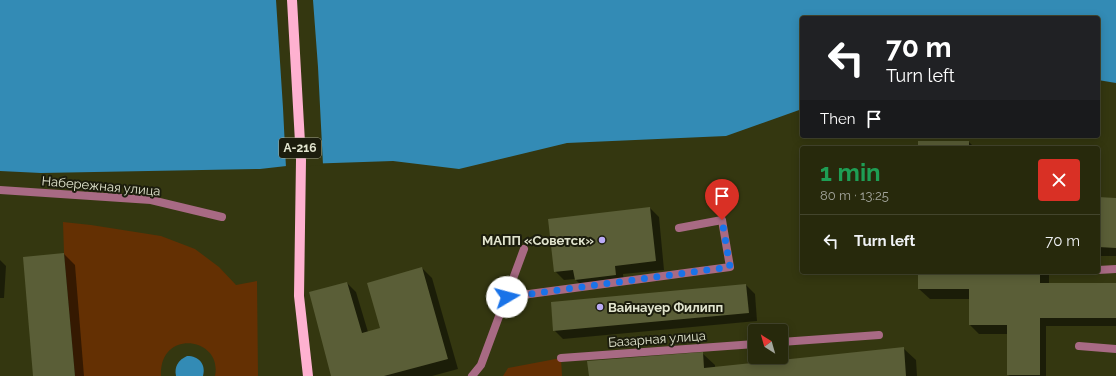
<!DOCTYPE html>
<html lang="en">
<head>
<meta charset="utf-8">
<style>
	body { margin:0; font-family:Raleway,sans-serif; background:#2f3115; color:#f1f3f6; height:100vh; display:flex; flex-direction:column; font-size:15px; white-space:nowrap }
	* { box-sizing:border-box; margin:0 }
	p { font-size:13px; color:#a4a69d }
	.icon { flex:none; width:22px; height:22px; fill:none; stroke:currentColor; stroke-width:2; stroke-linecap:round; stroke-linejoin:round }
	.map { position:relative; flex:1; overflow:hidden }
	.side { position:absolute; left:800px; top:146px; width:300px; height:128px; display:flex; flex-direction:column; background:#27290c; border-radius:4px; box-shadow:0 2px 10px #0003,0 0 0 1px #43452d }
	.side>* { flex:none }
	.top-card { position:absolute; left:800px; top:16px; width:300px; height:122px; border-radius:4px; box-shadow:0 2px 10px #0003,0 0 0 1px #43452d; background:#202124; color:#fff; overflow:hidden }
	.needle { width:26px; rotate:323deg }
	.fabs { position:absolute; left:748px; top:324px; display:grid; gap:8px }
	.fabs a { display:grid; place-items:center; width:40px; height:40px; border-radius:4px; background:#27290c; box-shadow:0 2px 10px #0003,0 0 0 1px #43452d; font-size:20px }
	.pin { position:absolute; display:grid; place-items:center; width:34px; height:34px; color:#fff; margin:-41px -17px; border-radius:50% 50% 50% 0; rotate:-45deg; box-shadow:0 0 4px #0007 }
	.pin .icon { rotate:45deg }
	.me { position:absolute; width:44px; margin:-22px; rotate:82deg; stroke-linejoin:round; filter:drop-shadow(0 0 3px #0008) }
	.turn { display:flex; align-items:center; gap:14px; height:84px; padding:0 20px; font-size:18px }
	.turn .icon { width:52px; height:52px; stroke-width:2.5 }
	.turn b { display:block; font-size:28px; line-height:34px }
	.then { display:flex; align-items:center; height:38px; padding:0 20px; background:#0003; gap:8px; font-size:15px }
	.round { display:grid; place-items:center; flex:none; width:42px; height:42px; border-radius:4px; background:#2f3115 }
	.summary { display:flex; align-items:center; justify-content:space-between; height:68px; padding:0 20px }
	h1 { font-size:24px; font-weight:700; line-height:30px; color:#1e9e55 }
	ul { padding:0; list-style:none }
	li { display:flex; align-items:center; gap:12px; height:52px; padding:0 20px; border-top:1px solid #43452d }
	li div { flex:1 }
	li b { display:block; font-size:15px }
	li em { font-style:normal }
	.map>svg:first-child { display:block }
	.green { fill:#643003 }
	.water { fill:#338bb5 }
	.pier { fill:#343710 }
	.shadow { fill:#0007 }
	.building { fill:#5a5e37 }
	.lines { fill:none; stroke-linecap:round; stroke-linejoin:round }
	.lane { stroke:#a86a84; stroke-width:8 }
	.street { stroke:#a86a84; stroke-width:8 }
	.primary { stroke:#feb1d0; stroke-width:10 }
	.route { stroke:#1a73e8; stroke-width:7; stroke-dasharray:0 12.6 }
	.poi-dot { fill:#baaaf6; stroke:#1c1d0d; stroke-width:1.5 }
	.labels { text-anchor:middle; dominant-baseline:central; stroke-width:4; stroke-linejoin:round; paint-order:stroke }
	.shield { fill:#1c1d0d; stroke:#a7a995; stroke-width:1 }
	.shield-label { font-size:12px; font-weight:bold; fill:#e2e5cf }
	.street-label { font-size:13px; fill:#e2e5cf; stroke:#1c1d0d }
	.poi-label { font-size:13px; font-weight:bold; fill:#e2e5cf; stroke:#1c1d0d; text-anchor:end }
</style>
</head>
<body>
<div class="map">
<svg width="1116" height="376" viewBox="0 0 1116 376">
	<rect width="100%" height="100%" fill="#343710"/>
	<g class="green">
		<path d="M 63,222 L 91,225 L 161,236 L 195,249 L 219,267 L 236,285 L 257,281 L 258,376 L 215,376 C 223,337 159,328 161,376 L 75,376 L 64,253 Z"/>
		<path d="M 561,358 L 562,376 L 503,376 L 508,368 Z"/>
	</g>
	<g class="water">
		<path d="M 0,0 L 1116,0 L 1116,83 L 1098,80 L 1098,18 L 802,18 L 802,109 L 726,136 L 567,143 L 459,169 L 393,161 L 304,164 L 260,169 L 41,173 L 0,171 Z"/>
		<path d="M 187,356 C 199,356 206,364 203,376 L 176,376 C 174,367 178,360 187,356 Z"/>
	</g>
	<path class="pier" d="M 276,0 L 313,0 L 318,67 L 323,165 L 286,168 L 283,108 Z"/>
	<g class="shadow">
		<path d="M 969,142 L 975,148 L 919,148 Z"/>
		<path d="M 1098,198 L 1116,199 L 1116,256 L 1098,256 Z"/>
		<path d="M 650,208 L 659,217 L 664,270 L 623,274 L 624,283 L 584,288 L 575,279 L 564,280 L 555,271 Z"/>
		<path d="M 64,254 L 75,265 L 84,376 L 34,376 Z"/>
		<path d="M 0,260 L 6,266 L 4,298 L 0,298 Z"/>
		<path d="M 422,268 L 432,278 L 458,369 L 432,376 L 332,376 L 347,283 L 356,292 L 368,332 L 381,329 Z"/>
		<path d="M 919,272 L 1049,272 L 1049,284 L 1116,284 L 1116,326 L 1046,326 L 1046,376 L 1010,376 L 1008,375 L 1008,334 L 979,334 L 970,325 L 970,299 L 930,299 L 919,289 Z"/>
		<path d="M 746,285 L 755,294 L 757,321 L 563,339 L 554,330 Z"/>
		<path d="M 903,348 L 916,360 L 917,376 L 590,376 L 702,353 L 715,365 L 715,368 Z"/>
	</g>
	<g class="building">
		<rect x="918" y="141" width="51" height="7"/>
		<path d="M 1098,197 L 1116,198 L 1116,248 L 1098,247 Z"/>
		<path d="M 650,207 L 656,261 L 615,266 L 616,275 L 575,280 L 573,270 L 554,272 L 548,219 Z"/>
		<path d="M 64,253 L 75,376 L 33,376 L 23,257 Z"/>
		<path d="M 422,267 L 448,359 L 384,376 L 331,376 L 309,292 L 347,282 L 362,333 L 380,328 L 367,283 Z"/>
		<path d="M 918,272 L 1040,272 L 1040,283 L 1116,283 L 1116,318 L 1040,318 L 1040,375 L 1007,375 L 1007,325 L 969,325 L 969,289 L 918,289 Z"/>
		<path d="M 746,284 L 749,313 L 553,331 L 551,302 Z"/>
		<path d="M 904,347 L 906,376 L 589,376 L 587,361 L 703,352 L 704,368 Z"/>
	</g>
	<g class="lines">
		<g class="lane">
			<path d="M 1098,270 L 1116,269"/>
			<path d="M 507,297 L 730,267 L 722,220 L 679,228"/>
			<path d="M 781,342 L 879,335"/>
			<path d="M 1079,346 L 1116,349"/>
			<path d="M 561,358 L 755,344"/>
			<path d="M 472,376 L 481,365 L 524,249"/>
		</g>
		<path class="street" d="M 0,190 L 151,200 L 222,217"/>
		<path class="primary" d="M 292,0 L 301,160 L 299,296 L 308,376"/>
	</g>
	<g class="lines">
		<path class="route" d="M 507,297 L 730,267 L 722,220"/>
	</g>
	<g class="poi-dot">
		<circle cx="602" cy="240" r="4"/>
		<circle cx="600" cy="307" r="4"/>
	</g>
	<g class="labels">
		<rect class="shield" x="279" y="138" width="42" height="20" rx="3"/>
		<g class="shield-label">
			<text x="300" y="148">А-216</text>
		</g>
		<g class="street-label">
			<text transform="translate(101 186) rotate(5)">Набережная улица</text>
			<text transform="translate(657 339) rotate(-4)">Базарная улица</text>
		</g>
		<g class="poi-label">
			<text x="594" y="240">МАПП «Советск»</text>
			<text x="608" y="307" text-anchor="start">Вайнауер Филипп</text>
		</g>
	</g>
</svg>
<div class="fabs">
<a><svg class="needle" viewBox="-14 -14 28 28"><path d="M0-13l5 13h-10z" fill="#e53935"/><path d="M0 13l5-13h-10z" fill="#a4a69d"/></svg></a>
</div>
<div class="pin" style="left:722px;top:220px;background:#d93025"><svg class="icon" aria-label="arrive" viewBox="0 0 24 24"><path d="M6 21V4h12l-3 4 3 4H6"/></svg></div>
<svg class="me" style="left:507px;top:297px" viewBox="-20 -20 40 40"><circle r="19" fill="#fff"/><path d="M0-13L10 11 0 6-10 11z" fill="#1a73e8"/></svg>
<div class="top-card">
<div class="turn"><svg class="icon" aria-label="left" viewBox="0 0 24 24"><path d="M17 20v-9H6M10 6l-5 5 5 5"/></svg><div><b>70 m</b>Turn left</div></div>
<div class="then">Then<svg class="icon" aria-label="arrive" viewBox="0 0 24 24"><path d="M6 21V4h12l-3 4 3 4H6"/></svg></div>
</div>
<section class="side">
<div class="summary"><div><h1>1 min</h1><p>80 m · 13:25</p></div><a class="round" style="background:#d93025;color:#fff"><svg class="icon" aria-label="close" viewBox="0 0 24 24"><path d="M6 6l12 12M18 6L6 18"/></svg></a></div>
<ul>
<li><svg class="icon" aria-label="left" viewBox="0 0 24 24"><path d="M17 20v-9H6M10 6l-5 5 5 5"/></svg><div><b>Turn left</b></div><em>70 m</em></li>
</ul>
</section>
</div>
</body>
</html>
